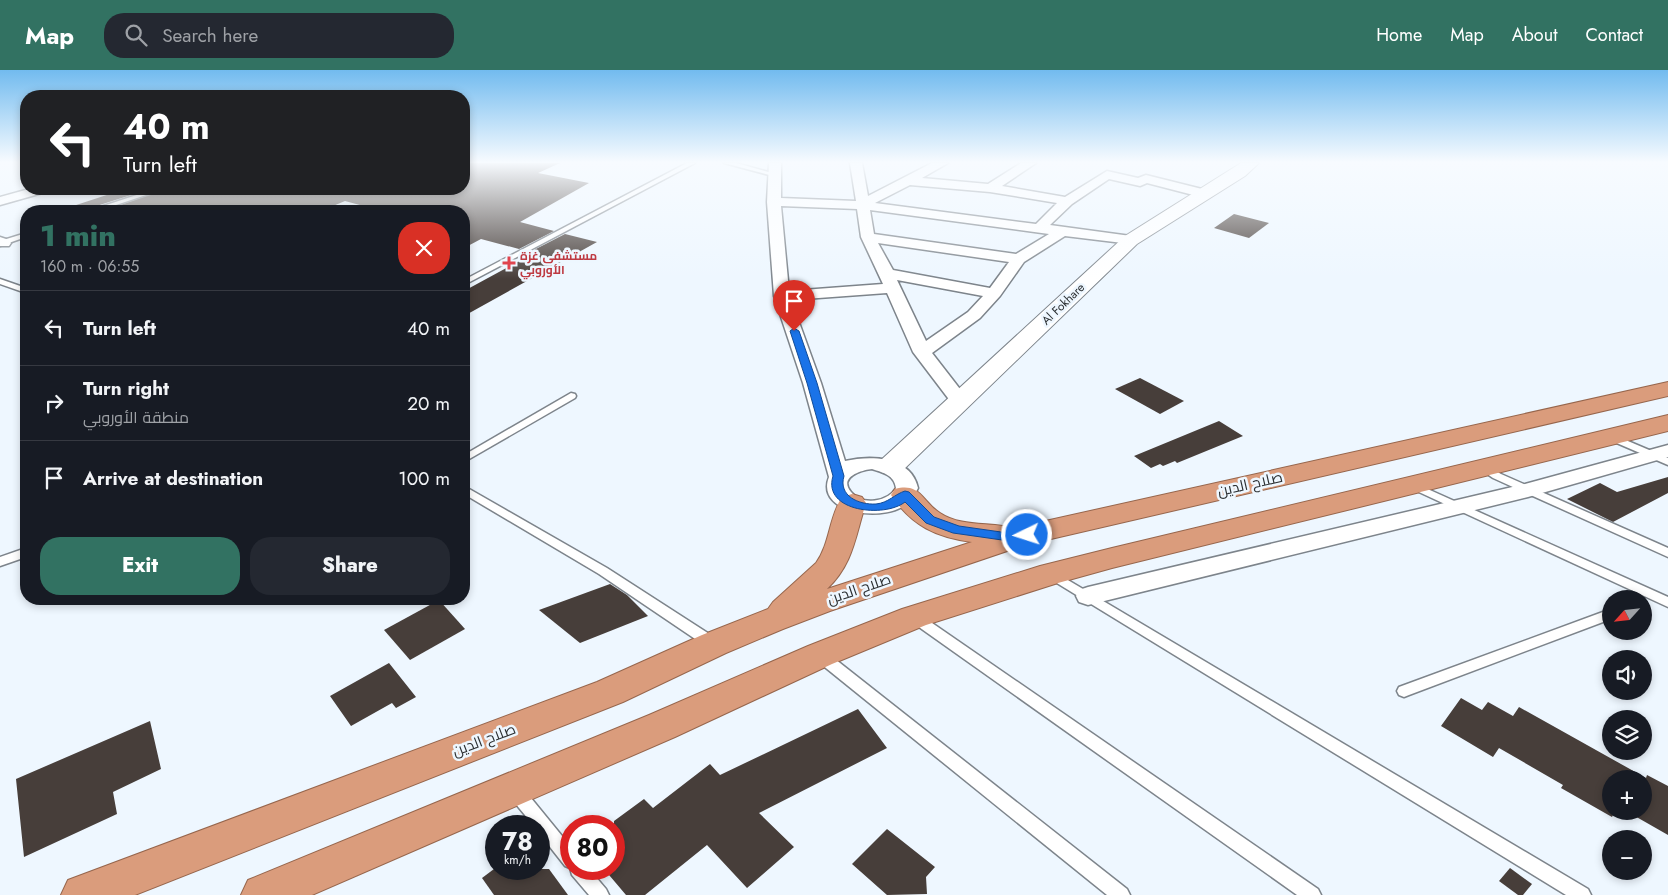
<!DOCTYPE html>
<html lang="en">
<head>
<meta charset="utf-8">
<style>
	body { margin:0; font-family:Jost,Cairo,sans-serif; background:#242831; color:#f1f3f6; height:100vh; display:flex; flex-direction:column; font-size:19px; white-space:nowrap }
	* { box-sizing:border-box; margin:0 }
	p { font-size:16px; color:#9ea1a6 }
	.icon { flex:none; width:28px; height:28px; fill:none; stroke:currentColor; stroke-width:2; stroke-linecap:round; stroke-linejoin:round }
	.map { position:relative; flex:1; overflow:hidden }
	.panel { position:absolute; left:20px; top:135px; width:450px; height:400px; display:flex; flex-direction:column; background:#171b24; border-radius:20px; box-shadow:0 2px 8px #0003 }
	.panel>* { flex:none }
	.hud { position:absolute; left:20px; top:20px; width:450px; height:105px; border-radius:20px; box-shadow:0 2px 8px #0003; background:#202124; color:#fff; overflow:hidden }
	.needle { width:32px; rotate:243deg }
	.buttons { position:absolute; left:1602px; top:520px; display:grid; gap:10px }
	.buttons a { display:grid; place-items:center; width:50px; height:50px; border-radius:50%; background:#171b24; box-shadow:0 2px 8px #0003; font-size:25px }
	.speed { position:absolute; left:485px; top:745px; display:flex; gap:10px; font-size:25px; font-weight:700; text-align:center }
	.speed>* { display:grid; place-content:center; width:65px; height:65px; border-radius:50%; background:#171b24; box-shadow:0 2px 8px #0003; line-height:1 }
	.speed small { font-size:12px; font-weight:400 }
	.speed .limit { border:8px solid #d22; background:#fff; color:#111 }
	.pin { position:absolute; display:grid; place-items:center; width:42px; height:42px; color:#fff; margin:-51px -21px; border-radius:50% 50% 50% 0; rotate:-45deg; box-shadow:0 0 5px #0007 }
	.pin .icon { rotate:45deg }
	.me { position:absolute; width:55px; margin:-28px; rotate:266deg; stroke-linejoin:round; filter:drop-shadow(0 0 4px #0008) }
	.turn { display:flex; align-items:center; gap:18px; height:105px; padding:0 20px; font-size:22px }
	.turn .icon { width:65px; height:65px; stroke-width:2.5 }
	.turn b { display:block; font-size:35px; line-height:42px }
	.round { display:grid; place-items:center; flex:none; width:52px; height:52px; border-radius:20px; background:#242831 }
	.headline { display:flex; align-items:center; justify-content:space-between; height:85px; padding:0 20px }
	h1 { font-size:30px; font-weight:800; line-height:38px; color:#327262 }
	.primary-button { display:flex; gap:10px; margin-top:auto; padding:10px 20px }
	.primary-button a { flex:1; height:58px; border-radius:20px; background:#327262; color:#fff; font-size:20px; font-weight:800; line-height:58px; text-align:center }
	.primary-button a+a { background:#242831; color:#f1f3f6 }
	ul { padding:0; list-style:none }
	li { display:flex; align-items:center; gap:15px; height:75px; padding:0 20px; border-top:1px solid #363941 }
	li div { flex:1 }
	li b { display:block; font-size:19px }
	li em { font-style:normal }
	header { display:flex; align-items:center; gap:30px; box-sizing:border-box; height:70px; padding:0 25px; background:#327262; color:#fff }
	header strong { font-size:24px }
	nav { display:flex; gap:28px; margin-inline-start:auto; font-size:18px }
	.search { width:350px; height:45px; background:#242831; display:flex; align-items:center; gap:12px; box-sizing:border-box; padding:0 18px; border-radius:20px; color:#9ea1a6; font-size:19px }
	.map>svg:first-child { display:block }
	.building { fill:#473e3a }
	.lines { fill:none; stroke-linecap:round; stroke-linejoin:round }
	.service-casing { stroke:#7d848b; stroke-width:3 }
	.minor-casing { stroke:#7d848b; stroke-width:3 }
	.tertiary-casing { stroke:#7d848b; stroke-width:2 }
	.trunk-casing { stroke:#96664d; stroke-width:2 }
	.service { fill:#fff; fill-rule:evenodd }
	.minor { fill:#fff; fill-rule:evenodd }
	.tertiary { fill:#fff; fill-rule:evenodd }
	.trunk { fill:#da9c7c; fill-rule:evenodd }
	.route { fill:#1a73e8; stroke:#114b97 }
	.health-dot { fill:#e0444e; stroke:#eef7ff; stroke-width:2 }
	.labels { text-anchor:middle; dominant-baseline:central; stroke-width:5; stroke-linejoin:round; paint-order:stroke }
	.far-health-label { font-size:12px; font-weight:bold; fill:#be3a42; stroke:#eef7ff; text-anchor:start }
	.far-street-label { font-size:12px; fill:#2b2f32; stroke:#eef7ff }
	.street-label { font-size:15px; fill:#2b2f32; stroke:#eef7ff }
</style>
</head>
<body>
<header>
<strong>Map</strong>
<div class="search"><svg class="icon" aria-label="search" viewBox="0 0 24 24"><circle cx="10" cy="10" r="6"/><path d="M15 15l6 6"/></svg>Search here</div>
<nav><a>Home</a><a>Map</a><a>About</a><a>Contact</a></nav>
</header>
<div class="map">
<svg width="1668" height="825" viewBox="0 0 1668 825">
	<rect width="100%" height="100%" fill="#eef7ff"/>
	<g class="building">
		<path d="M 464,93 L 560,93 L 538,103 L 589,113 L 520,152 L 554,161 L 519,179 L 481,169 L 464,178 L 464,141 L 382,141 L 345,131 L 321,141 L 296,136 L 284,141 L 103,141 L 166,119 L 464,119 Z"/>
		<path d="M 125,119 L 150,119 L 87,139 L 86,141 L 67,141 L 67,138 Z"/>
		<path d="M 1234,144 L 1269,153 L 1249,168 L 1214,158 Z"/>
		<path d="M 565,164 L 597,172 L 464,246 L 464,221 L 534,183 L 530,182 Z"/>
		<path d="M 1140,308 L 1184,331 L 1160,344 L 1115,319 Z"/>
		<path d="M 1219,351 L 1243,366 L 1177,393 L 1175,391 L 1163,396 L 1160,394 L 1151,398 L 1134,386 Z"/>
		<path d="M 1668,407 L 1668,423 L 1613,452 L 1567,429 L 1600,413 L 1617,422 Z"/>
		<path d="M 610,514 L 627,525 L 648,546 L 580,573 L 539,540 Z"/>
		<path d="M 439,530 L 465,559 L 410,590 L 384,560 Z"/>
		<path d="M 389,593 L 416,627 L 396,638 L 392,633 L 351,656 L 330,626 Z"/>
		<path d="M 1461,628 L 1482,640 L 1488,632 L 1513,646 L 1519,637 L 1646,708 L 1647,705 L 1668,716 L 1668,765 L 1626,741 L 1644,741 L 1644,709 L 1611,709 L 1611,741 L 1615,741 L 1612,747 L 1561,718 L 1563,715 L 1499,678 L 1493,687 L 1441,656 Z"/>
		<path d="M 858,639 L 887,678 L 759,743 L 794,777 L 747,818 L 707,775 L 645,825 L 626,825 L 604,799 L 614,799 L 614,751 L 644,729 L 653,738 L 710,694 L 720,705 Z"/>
		<path d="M 150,651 L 161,699 L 113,722 L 117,744 L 24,787 L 16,709 Z"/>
		<path d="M 887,759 L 935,797 L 926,807 L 927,824 L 887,825 L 852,794 Z"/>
		<path d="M 1510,798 L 1532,814 L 1523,825 L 1518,825 L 1499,811 Z"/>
		<path d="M 494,799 L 549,799 L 568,825 L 494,825 L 482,808 Z"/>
	</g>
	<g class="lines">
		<defs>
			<g id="service">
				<path d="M 687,93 L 695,93 L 464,215 L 464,210 Z"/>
				<path d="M 724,93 L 736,93 L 776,104 L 773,106 Z"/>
				<path d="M 155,119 L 164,119 L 98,141 L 88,141 Z"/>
				<path d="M 26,163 L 26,167 L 0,176 L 0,171 Z"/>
				<path d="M 0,209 L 26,218 L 26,223 L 0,214 Z"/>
				<path d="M 571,323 L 575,324 L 576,326 L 575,328 L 464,392 L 464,385 Z"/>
				<path d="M 1609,363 L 1668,388 L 1668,395 L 1605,368 L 1604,366 Z"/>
				<path d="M 1483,394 L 1501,404 L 1668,478 L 1668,487 L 1493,408 L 1477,397 Z"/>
				<path d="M 1412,412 L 1668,527 L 1668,537 L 1408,417 L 1406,415 L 1408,413 Z"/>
				<path d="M 464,416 L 607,498 L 717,569 L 719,573 L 717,577 L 712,578 L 707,577 L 599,504 L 464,424 Z"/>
				<path d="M 26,478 L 26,487 L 0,496 L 0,487 Z"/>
				<path d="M 1051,500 L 1588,819 L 1591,825 L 1566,825 L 1047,507 L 1045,504 L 1047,501 Z"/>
				<path d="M 1611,539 L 1611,549 L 1409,625 L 1404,627 L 1399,625 L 1397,621 L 1399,617 Z"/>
				<path d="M 914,542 L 919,544 L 1318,819 L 1321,825 L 1297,825 L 909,550 L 907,547 L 909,544 Z"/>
				<path d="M 821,581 L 826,582 L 1127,819 L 1130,825 L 1107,825 L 816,590 L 814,586 L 816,582 Z"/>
				<path d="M 516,715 L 522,717 L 571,777 L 571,799 L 589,799 L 606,819 L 609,825 L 589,825 L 572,805 L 570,798 L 565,796 L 539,763 L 539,756 L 534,756 L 510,727 L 508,722 L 510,717 Z"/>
			</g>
			<g id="minor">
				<path d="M 769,93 L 781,93 L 781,128 L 856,131 L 850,93 L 862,93 L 868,126 L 932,93 L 948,93 L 922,108 L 988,114 L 1021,93 L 1036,93 L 1002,116 L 1065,127 L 1107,101 L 1138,108 L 1146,105 L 1210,121 L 1211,124 L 1205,128 L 1147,113 L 1140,116 L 1109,109 L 1072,134 L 1050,155 L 1131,166 L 1136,167 L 1138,170 L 1136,173 L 1131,174 L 1065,166 L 1024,192 L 1000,226 L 980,248 L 932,283 L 970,332 L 968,336 L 961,338 L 954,336 L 913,282 L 887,223 L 791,230 L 821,313 L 845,391 C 871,385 911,386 918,418 C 916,422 913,428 910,431 C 889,454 814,445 829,407 L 803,313 L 774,226 L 767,132 ZM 910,115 L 990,122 L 1057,133 L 1036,154 L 875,133 ZM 781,136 L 857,139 L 861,167 L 883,214 L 789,221 ZM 870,140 L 1049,164 L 1016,184 L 874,164 ZM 878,173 L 1009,192 L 990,218 L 893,200 ZM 897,210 L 983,226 L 968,242 L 926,271 ZM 872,399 C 884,403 894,405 896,418 C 888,432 862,436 851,422 C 838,407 862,400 872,399 Z"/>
				<path d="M 29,119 L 48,119 L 46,122 L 0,135 L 0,127 Z"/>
				<path d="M 0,167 L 9,170 L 11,173 L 9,176 L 0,176 Z"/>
				<path d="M 1668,375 L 1668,387 L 1528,427 L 1088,535 L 1079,532 L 1076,526 L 1079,520 L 1088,517 L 1525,414 Z"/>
			</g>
			<path id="tertiary" d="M 1241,93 L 1259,93 L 1245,106 L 1137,174 L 901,402 L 891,404 L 881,402 L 878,396 L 881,390 L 1125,166 Z"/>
			<g id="trunk">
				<path d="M 1668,312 L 1668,326 L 1025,475 L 830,541 L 783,559 L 726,583 L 623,632 L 135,825 L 61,825 L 68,810 L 597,612 L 702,565 L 768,539 L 773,532 L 816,493 C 830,474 829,447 842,427 L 852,424 L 862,427 L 866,433 C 855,466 854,493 827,519 L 972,472 C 936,467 912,456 891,425 L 895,419 C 921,412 922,432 940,443 C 961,457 990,452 1014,458 Z"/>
				<path d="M 1668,345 L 1668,361 L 1112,498 L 1058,513 L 926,555 L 832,594 L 675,667 L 312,825 L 241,825 L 248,810 L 649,645 L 808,576 L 902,539 L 1040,496 L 1112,478 Z"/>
			</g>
		</defs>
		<use href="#service" class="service-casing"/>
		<use href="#minor" class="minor-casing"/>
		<use href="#tertiary" class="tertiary-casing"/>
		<use href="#trunk" class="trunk-casing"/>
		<use href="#service" class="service"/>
		<use href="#minor" class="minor"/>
		<use href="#tertiary" class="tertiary"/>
		<use href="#trunk" class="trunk"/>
	</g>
	<linearGradient id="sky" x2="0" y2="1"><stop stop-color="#72bbef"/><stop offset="0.44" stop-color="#f7fbff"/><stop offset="1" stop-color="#f7fbff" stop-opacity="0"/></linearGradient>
	<rect width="1668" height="209" fill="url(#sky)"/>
	<path class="route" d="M 794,258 L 799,261 L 817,313 L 844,406 C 838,426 859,435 876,434 C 888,433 895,424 905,421 L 909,422 L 934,447 L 959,456 L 1015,464 L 1027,461 L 1033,465 L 1031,467 L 1016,472 L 953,463 L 926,453 L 905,432 C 885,448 822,442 833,406 L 807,313 L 790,261 Z"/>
	<path class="health-dot" d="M506.5 185.5h5v5h5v5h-5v5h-5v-5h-5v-5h5z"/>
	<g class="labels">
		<g class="far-health-label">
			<text x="520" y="186">مستشفى غزة<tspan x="520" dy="14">الأوروبي</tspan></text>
		</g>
		<g class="far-street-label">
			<text transform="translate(1063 234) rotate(-44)">Al Fokhare</text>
		</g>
		<g class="street-label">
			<text transform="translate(1250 414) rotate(-13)">صلاح الدين</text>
			<text transform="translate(859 519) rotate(-19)">صلاح الدين</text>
			<text transform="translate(484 670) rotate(-21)">صلاح الدين</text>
		</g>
	</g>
</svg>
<div class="buttons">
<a><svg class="needle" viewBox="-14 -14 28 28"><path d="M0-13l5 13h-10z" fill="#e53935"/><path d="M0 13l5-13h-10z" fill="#9ea1a6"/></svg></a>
<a><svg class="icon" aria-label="sound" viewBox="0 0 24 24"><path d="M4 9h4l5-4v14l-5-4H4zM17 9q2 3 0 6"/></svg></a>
<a><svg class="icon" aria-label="layers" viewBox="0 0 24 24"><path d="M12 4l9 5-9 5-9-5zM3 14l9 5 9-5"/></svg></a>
<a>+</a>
<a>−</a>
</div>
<div class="speed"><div>78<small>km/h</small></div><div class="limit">80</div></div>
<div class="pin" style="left:794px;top:261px;background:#d93025"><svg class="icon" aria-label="arrive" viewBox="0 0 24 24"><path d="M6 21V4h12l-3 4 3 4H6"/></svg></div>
<svg class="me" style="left:1027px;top:465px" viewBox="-20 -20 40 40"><circle r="17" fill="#1a73e8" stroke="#fff" stroke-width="3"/><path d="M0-11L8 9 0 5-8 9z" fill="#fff"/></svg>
<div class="hud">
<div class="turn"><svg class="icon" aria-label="left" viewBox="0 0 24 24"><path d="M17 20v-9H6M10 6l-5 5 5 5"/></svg><div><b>40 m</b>Turn left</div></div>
</div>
<section class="panel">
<div class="headline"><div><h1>1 min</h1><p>160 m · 06:55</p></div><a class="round" style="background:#d93025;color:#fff"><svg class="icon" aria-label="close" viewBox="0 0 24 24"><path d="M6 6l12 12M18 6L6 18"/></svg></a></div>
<ul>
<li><svg class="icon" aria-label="left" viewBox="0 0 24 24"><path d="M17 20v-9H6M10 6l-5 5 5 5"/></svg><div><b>Turn left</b></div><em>40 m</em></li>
<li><svg class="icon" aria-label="right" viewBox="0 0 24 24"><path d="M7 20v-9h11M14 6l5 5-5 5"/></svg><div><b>Turn right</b><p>منطقة الأوروبي</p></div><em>20 m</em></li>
<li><svg class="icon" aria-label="arrive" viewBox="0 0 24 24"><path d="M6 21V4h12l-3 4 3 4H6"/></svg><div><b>Arrive at destination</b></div><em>100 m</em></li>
</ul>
<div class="primary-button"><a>Exit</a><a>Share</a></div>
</section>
</div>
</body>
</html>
